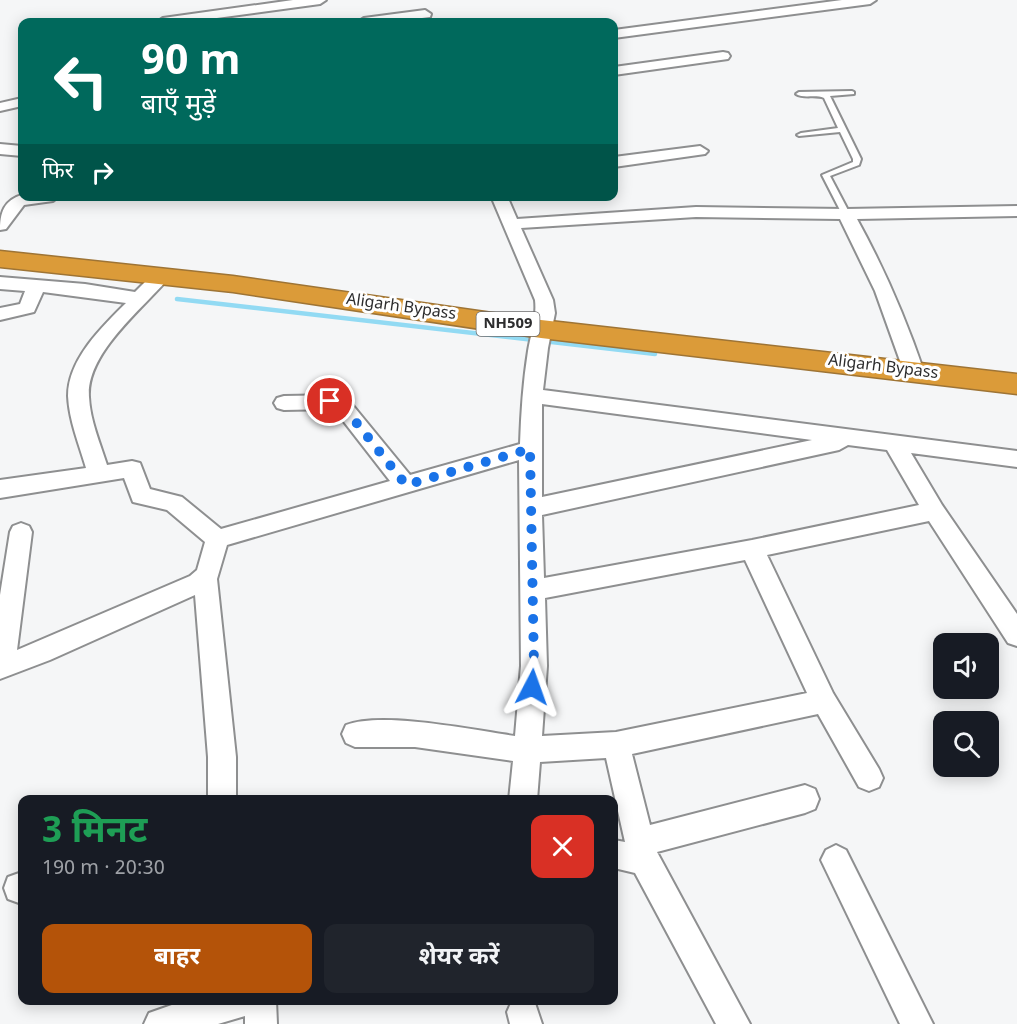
<!DOCTYPE html>
<html lang="hi">
<head>
<meta charset="utf-8">
<style>
	body { margin:0; font-family:Georgia,"Noto Sans Devanagari",serif; background:#20242c; color:#f1f3f6; height:100vh; display:flex; flex-direction:column; font-size:22px; white-space:nowrap }
	* { box-sizing:border-box; margin:0 }
	p { font-size:20px; color:#9ea1a6 }
	.icon { flex:none; width:33px; height:33px; fill:none; stroke:currentColor; stroke-width:2; stroke-linecap:round; stroke-linejoin:round }
	.map { position:relative; flex:1; overflow:hidden }
	.details { position:absolute; left:18px; top:795px; width:600px; height:210px; display:flex; flex-direction:column; background:#171b24; border-radius:12px; box-shadow:0 3px 15px #0003 }
	.details>* { flex:none }
	.guide { position:absolute; left:18px; top:18px; width:600px; height:183px; border-radius:12px; box-shadow:0 3px 15px #0003; background:#00695c; color:#fff; overflow:hidden }
	.fabs { position:absolute; left:933px; top:633px; display:grid; gap:12px }
	.fabs a { display:grid; place-items:center; width:66px; height:66px; border-radius:12px; background:#171b24; box-shadow:0 3px 15px #0003; font-size:30px }
	.pin { position:absolute; display:grid; place-items:center; width:51px; height:51px; color:#fff; margin:-26px; border:3px solid #fff; border-radius:50%; box-shadow:0 2px 6px #0007 }
	.me { position:absolute; width:66px; margin:-33px; rotate:4deg; stroke-linejoin:round; filter:drop-shadow(0 0 4px #0008) }
	.turn { display:flex; align-items:center; gap:21px; height:126px; padding:0 24px; font-size:27px }
	.turn .icon { width:78px; height:78px; stroke-width:2.5 }
	.turn b { display:block; font-size:42px; line-height:51px }
	.then { display:flex; align-items:center; height:57px; padding:0 24px; background:#0003; gap:12px; font-size:22px }
	.round { display:grid; place-items:center; flex:none; width:63px; height:63px; border-radius:12px; background:#20242c }
	.head { display:flex; align-items:center; justify-content:space-between; height:102px; padding:0 24px }
	h1 { font-size:36px; font-weight:700; line-height:45px; color:#1e9e55 }
	.cta { display:flex; gap:12px; margin-top:auto; padding:12px 24px }
	.cta a { flex:1; height:69px; border-radius:12px; background:#b45309; color:#fff; font-size:24px; font-weight:700; line-height:69px; text-align:center }
	.cta a+a { background:#20242c; color:#f1f3f6 }
	.map>svg:first-child { display:block }
	.lines { fill:none; stroke-linecap:round; stroke-linejoin:round }
	.stream { stroke:#92daf3; stroke-width:4.5 }
	.lane-casing { stroke:#8e8f90; stroke-width:4 }
	.street-casing { stroke:#8e8f90; stroke-width:4 }
	.highway-casing { stroke:#9e7435; stroke-width:3 }
	.lane { fill:#fff; fill-rule:evenodd }
	.street { fill:#fff; fill-rule:evenodd }
	.highway { fill:#db9b39; fill-rule:evenodd }
	.route { stroke:#1a73e8; stroke-width:10; stroke-dasharray:0 18 }
	.labels { text-anchor:middle; dominant-baseline:central; stroke-width:6; stroke-linejoin:round; paint-order:stroke }
	.shield { fill:#fff; stroke:#6c6c6d; stroke-width:1.5 }
	.shield-label { font-size:15px; font-weight:bold; fill:#2d2d2e }
	.street-label { font-size:16px; fill:#2d2d2e; stroke:#fff }
</style>
</head>
<body>
<div class="map">
<svg width="1017" height="1024" viewBox="0 0 1017 1024">
	<rect width="100%" height="100%" fill="#f5f6f7"/>
	<g class="lines">
		<path class="stream" d="M 177,299 L 655,354"/>
		<defs>
			<path id="lane" d="M 852,91 L 854,92 L 854,94 L 830,96 L 861,159 L 859,165 L 830,176 L 850,214 L 846,216 L 842,214 L 822,175 L 853,162 L 853,159 L 840,132 L 799,136 L 797,135 L 801,133 L 838,128 L 824,98 C 815,94 804,99 796,94 L 799,92 Z"/>
			<g id="street">
				<path d="M 293,0 L 326,0 L 320,4 L 187,22 L 157,22 L 163,18 Z"/>
				<path d="M 842,0 L 876,0 L 870,4 L 614,38 L 614,30 Z"/>
				<path d="M 425,10 L 431,14 L 430,17 L 390,22 L 358,22 L 364,18 Z"/>
				<path d="M 723,52 L 728,53 L 730,56 L 728,59 L 614,75 L 614,67 Z"/>
				<path d="M 22,98 L 22,106 L 0,111 L 0,103 Z"/>
				<path d="M 0,144 L 22,146 L 22,156 L 0,154 Z"/>
				<path d="M 700,146 L 708,151 L 705,154 L 614,167 L 614,157 Z"/>
				<path d="M 22,195 L 59,196 L 53,201 L 24,205 L 6,229 L 0,230 C 0,213 4,200 22,195 Z"/>
				<path d="M 491,196 L 507,196 L 517,219 L 696,207 L 846,209 L 1017,206 L 1017,216 L 857,219 C 884,268 906,319 924,372 L 921,377 L 914,379 L 907,377 L 904,372 L 875,291 L 840,219 L 696,217 L 521,228 L 553,300 L 555,313 L 548,348 L 543,390 L 1017,451 L 1017,467 L 911,453 L 942,505 L 1017,614 L 1017,646 L 1008,643 L 929,521 L 767,555 L 833,693 L 879,769 L 883,778 L 879,787 L 869,791 L 859,787 L 818,714 L 632,754 L 650,825 L 805,785 L 815,789 L 819,799 L 815,809 L 805,813 L 657,852 L 750,1024 L 716,1024 L 635,873 L 614,868 L 614,840 L 625,842 L 606,758 L 540,762 L 537,800 L 509,800 L 513,761 L 415,747 L 355,747 L 346,743 L 342,734 L 346,725 C 382,711 474,730 515,736 L 521,666 L 519,460 L 227,545 L 217,579 L 236,757 L 236,800 L 208,800 L 208,757 L 195,595 L 50,660 L 0,679 L 0,595 L 10,532 L 13,526 L 21,523 L 29,526 L 32,532 L 17,650 L 190,576 L 197,570 L 205,542 L 167,510 L 133,502 L 124,478 L 0,498 L 0,480 L 86,468 C 79,444 69,420 68,396 C 68,359 102,327 126,303 L 43,292 L 34,312 L 0,320 L 0,308 L 20,304 L 25,291 L 0,289 L 0,277 L 85,284 L 135,292 L 155,272 L 167,272 L 170,276 L 167,280 C 141,310 86,354 89,397 C 90,420 100,443 107,465 L 132,461 L 140,463 L 150,489 L 182,497 L 221,529 L 390,481 L 334,409 L 284,410 L 277,408 L 274,403 L 277,398 L 284,396 L 339,395 L 346,397 L 410,475 L 520,444 C 521,413 523,382 528,351 C 531,333 537,318 535,300 ZM 542,404 L 812,440 L 542,497 ZM 848,445 L 887,450 L 919,505 L 752,540 L 544,578 L 542,515 L 839,450 ZM 745,560 L 807,693 L 616,732 L 542,736 L 547,666 L 545,598 Z"/>
				<path d="M 836,845 L 846,850 L 933,1024 L 900,1024 L 821,860 L 826,850 Z"/>
				<path d="M 22,872 L 22,902 L 19,903 L 8,899 L 4,888 L 8,877 Z"/>
				<path d="M 186,1000 L 276,1000 L 277,1024 L 245,1024 L 245,1016 L 218,1024 L 144,1024 L 149,1013 Z"/>
				<path d="M 534,1000 L 542,1024 L 510,1024 L 507,1012 L 512,1001 Z"/>
			</g>
			<path id="highway" d="M 0,251 L 233,276 L 541,320 L 1017,374 L 1017,394 L 541,338 L 233,292 L 0,267 Z"/>
		</defs>
		<use href="#lane" class="lane-casing"/>
		<use href="#street" class="street-casing"/>
		<use href="#highway" class="highway-casing"/>
		<use href="#lane" class="lane"/>
		<use href="#street" class="street"/>
		<use href="#highway" class="highway"/>
	</g>
	<g class="lines">
		<path class="route" d="M 330,401 L 343,406 L 406,485 L 530,449 L 534,666 L 532,687"/>
	</g>
	<g class="labels">
		<rect class="shield" x="476.5" y="312" width="63" height="24" rx="4.5"/>
		<g class="shield-label">
			<text x="508" y="324">NH509</text>
		</g>
		<g class="street-label">
			<text transform="translate(401 308) rotate(8)">Aligarh Bypass</text>
			<text transform="translate(883 368) rotate(7)">Aligarh Bypass</text>
		</g>
	</g>
</svg>
<div class="fabs">
<a><svg class="icon" aria-label="sound" viewBox="0 0 24 24"><path d="M4 9h4l5-4v14l-5-4H4zM17 9q2 3 0 6"/></svg></a>
<a><svg class="icon" aria-label="search" viewBox="0 0 24 24"><circle cx="10" cy="10" r="6"/><path d="M15 15l6 6"/></svg></a>
</div>
<div class="pin" style="left:330px;top:401px;background:#d93025"><svg class="icon" aria-label="arrive" viewBox="0 0 24 24"><path d="M6 21V4h12l-3 4 3 4H6"/></svg></div>
<svg class="me" style="left:532px;top:687px" viewBox="-20 -20 40 40"><path d="M0-17L14 15 0 8-14 15z" fill="#1a73e8" stroke="#fff" stroke-width="4"/></svg>
<div class="guide">
<div class="turn"><svg class="icon" aria-label="left" viewBox="0 0 24 24"><path d="M17 20v-9H6M10 6l-5 5 5 5"/></svg><div><b>90 m</b>बाएँ मुड़ें</div></div>
<div class="then">फिर<svg class="icon" aria-label="right" viewBox="0 0 24 24"><path d="M7 20v-9h11M14 6l5 5-5 5"/></svg></div>
</div>
<section class="details">
<div class="head"><div><h1>3 मिनट</h1><p>190 m · 20:30</p></div><a class="round" style="background:#d93025;color:#fff"><svg class="icon" aria-label="close" viewBox="0 0 24 24"><path d="M6 6l12 12M18 6L6 18"/></svg></a></div>
<div class="cta"><a>बाहर</a><a>शेयर करें</a></div>
</section>
</div>
</body>
</html>
